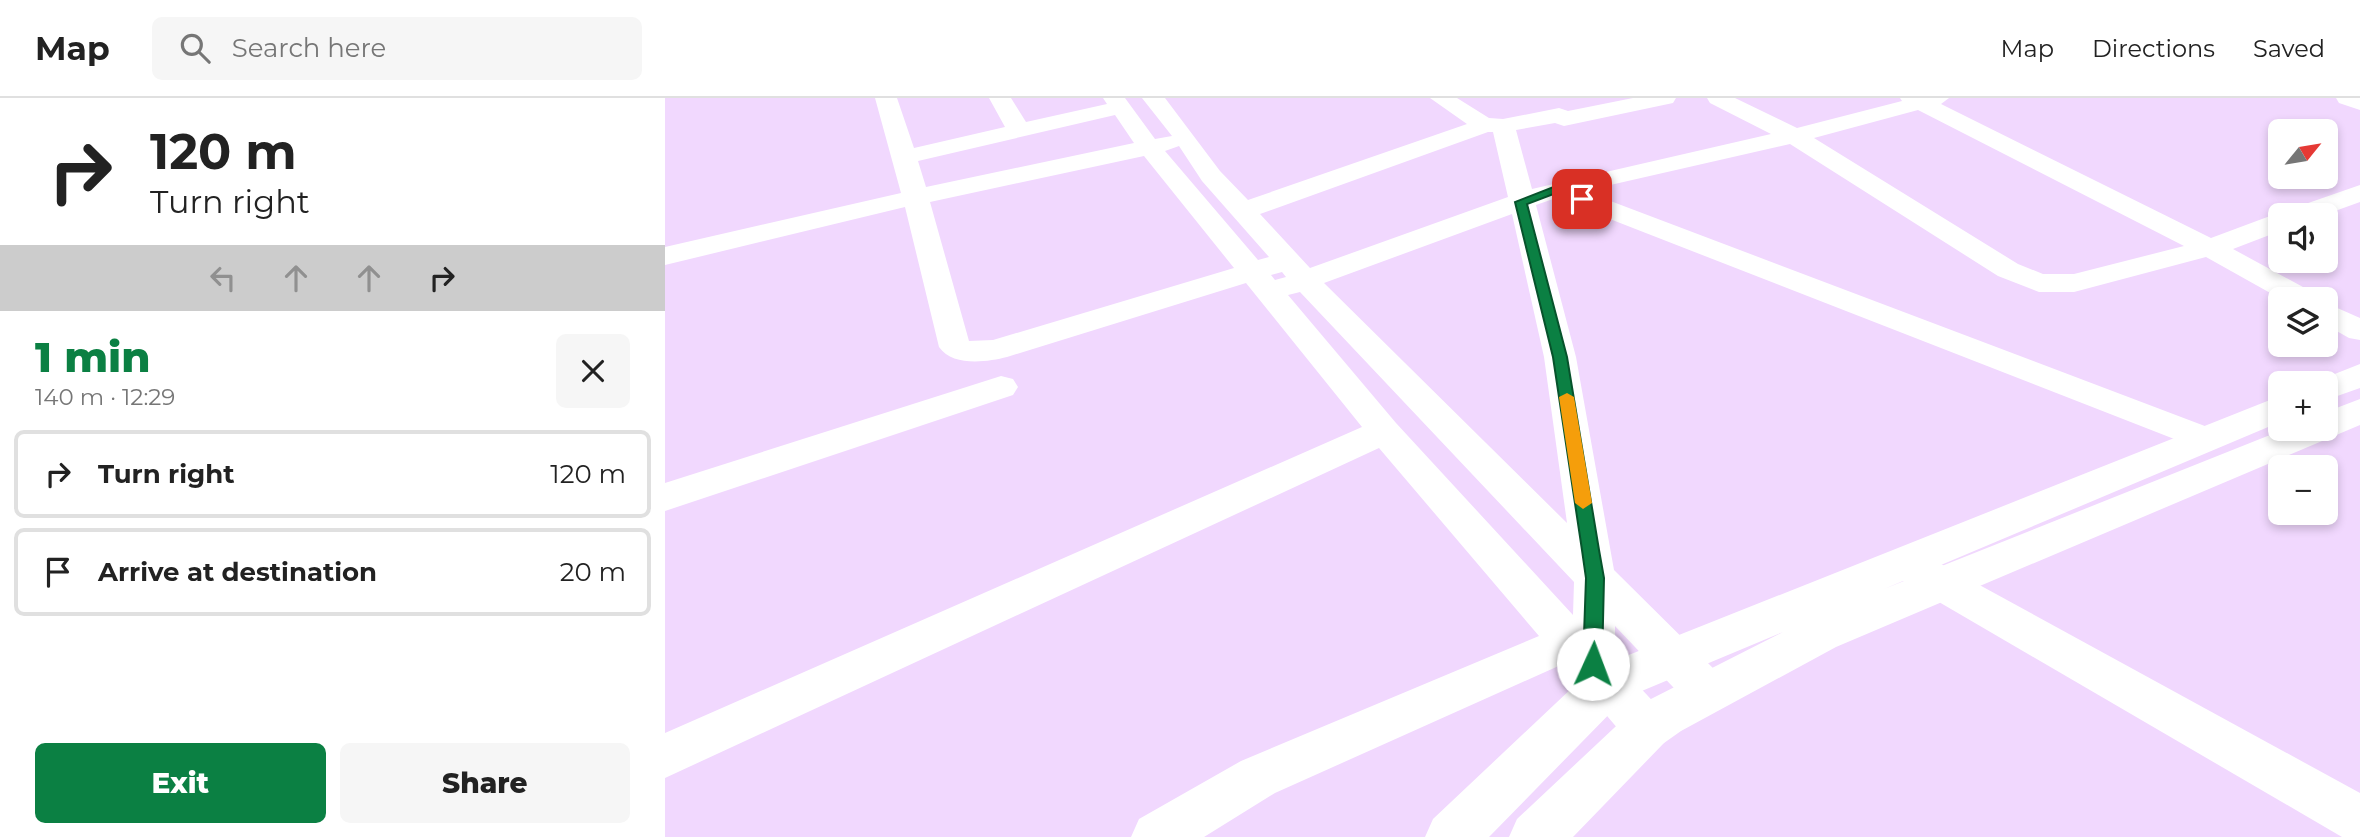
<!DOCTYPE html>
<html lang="en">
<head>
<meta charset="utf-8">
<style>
	body { margin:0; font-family:Montserrat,sans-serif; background:#f6f6f6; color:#222; height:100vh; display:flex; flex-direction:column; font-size:26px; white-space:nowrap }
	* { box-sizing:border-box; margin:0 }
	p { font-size:23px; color:#767676 }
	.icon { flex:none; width:38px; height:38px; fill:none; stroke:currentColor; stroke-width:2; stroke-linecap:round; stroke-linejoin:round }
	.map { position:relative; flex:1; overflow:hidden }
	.panel { display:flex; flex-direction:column; background:#fff; width:665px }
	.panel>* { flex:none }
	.banner { background:#fff; color:#222; overflow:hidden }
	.needle { width:46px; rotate:60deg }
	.tools { position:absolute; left:1603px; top:21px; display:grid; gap:14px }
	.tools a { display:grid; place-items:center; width:70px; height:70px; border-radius:10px; background:#fff; box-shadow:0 4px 10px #0003; font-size:35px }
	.pin { position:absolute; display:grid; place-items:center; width:60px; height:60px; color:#fff; margin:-30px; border-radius:14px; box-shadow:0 4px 10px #0006 }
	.me { position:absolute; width:77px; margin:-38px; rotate:2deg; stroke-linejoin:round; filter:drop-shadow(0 0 5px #0008) }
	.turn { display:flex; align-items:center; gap:24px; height:147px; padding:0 35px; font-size:32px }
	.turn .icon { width:91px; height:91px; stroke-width:2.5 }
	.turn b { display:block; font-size:49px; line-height:60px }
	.lanes { display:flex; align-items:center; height:66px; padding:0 35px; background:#0003; justify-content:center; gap:35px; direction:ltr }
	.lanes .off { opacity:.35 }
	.round { display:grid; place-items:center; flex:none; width:74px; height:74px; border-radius:10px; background:#f6f6f6 }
	.overview { display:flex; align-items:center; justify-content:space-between; height:119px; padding:0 35px }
	h1 { font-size:42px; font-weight:800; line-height:52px; color:#0b8043 }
	.action { display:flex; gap:14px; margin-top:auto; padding:14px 35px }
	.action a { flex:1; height:80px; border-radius:10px; background:#0b8043; color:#fff; font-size:28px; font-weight:800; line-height:80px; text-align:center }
	.action a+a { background:#f6f6f6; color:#222 }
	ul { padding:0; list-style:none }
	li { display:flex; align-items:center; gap:21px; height:88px; margin:0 14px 10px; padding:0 21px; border:4px solid #e0e0e0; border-radius:10px }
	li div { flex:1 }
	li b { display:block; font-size:26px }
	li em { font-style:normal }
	header { display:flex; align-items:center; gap:42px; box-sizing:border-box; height:98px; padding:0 35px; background:#fff; border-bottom:2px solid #e0e0e0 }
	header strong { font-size:33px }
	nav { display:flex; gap:38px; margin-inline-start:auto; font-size:24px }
	.search { width:490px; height:63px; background:#f6f6f6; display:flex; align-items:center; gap:18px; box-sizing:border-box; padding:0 24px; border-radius:10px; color:#767676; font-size:26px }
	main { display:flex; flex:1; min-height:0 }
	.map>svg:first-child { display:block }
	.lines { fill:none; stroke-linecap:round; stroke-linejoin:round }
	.minor { fill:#fff; fill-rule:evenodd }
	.tertiary { fill:#fff; fill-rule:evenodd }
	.route { fill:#0b8043; stroke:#07532c; stroke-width:2 }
	.slow { fill:#f59e0b }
</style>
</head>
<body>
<header>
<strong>Map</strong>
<div class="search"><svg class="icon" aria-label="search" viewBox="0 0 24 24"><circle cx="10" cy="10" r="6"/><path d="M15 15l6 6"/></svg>Search here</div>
<nav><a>Map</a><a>Directions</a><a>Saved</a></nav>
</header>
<main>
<section class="panel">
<div class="banner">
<div class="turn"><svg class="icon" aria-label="right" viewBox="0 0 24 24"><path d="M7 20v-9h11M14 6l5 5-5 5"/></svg><div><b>120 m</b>Turn right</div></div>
<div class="lanes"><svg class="icon off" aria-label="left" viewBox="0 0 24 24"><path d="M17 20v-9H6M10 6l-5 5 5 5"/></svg><svg class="icon off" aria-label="ahead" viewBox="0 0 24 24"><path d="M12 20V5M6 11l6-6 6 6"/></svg><svg class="icon off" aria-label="ahead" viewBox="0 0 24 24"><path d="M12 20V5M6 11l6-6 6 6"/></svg><svg class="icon" aria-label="right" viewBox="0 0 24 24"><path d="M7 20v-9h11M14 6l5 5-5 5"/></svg></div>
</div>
<div class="overview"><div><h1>1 min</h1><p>140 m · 12:29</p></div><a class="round"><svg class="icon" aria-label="close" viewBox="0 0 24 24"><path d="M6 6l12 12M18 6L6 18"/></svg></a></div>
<ul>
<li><svg class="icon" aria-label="right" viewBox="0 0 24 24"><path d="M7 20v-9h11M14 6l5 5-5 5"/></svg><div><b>Turn right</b></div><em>120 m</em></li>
<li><svg class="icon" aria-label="arrive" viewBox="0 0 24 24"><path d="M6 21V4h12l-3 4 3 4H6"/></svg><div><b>Arrive at destination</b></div><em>20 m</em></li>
</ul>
<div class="action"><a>Exit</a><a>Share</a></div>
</section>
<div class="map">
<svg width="1695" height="739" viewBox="0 0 1695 739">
	<rect width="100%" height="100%" fill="#f1d8fe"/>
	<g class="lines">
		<g class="minor">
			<path d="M 210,0 L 232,0 L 249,50 L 340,29 L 324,0 L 346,0 L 361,24 L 442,6 L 438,0 L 460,0 L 490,41 L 507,38 L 477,0 L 500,0 L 555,73 L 583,102 L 802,26 L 765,0 L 792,0 L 824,20 L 838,21 L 894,10 L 903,13 L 968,0 L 1011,0 L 1008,5 L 899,28 L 890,25 L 851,32 L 867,91 L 1106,36 L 1045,5 L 1042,0 L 1070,0 L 1132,30 L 1237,3 L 1235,0 L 1284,0 L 1276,6 L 1546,140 L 1605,118 L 1621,117 L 1615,117 L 1615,133 L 1568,151 L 1649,195 L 1653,201 L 1616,201 L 1541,159 L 1409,194 L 1374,194 L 1333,178 L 1125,46 L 919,93 L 1553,333 L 1558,341 L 1553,349 L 1540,353 L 891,100 L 871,107 L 911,259 L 949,472 L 1059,581 L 1066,595 L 1059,609 L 1043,615 L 1027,609 L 950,528 L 950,563 L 999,615 L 1006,630 L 999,645 L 982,651 L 965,645 L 898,566 L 610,695 L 539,739 L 466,739 L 474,721 L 576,663 L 874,538 L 714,350 L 0,680 L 0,635 L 697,329 L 581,185 L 342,259 C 322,264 288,269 274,249 L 240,109 L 0,167 L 0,149 L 236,95 ZM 1253,12 L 1519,148 L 1409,176 L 1378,176 L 1353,166 L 1149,40 ZM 450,17 L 469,45 L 261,89 L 253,63 ZM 823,34 L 828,34 L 843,99 L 645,170 L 595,116 ZM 514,48 L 537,83 L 604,159 L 593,162 L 500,53 ZM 479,58 L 569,170 L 328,242 L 304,243 L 265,104 ZM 847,116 L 879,259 L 902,425 L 659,185 ZM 617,174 L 621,179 L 610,182 L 606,177 ZM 635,194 L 909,484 L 908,517 L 731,325 L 623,197 Z"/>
			<path d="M 1671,0 L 1695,0 L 1695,12 L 1674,5 Z"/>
			<path d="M 1695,87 L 1695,104 L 1659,117 L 1622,117 L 1626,111 Z"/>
			<path d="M 1661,205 L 1695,220 L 1695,242 L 1684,240 L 1661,227 Z"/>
			<path d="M 336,278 L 348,281 L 353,289 L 348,297 L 0,413 L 0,385 Z"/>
			<path d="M 1240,449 L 1254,454 L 1695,695 L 1695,739 L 1677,739 L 1226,476 L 1220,465 L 1226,454 Z"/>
		</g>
		<g class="tertiary">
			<path d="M 1695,266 L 1695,290 L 1661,302 L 1661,285 L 1647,285 Z"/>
			<path d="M 1615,298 L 1615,324 L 1219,491 L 1620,331 L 1661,331 L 1661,314 L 1695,301 L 1695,327 L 1171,549 L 1016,633 L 999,645 L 908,739 L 844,739 L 852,721 L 965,615 L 982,603 L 1118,534 L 960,600 L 824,739 L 760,739 L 768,721 L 926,572 Z"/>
		</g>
	</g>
	<path class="route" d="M 891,88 L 922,101 L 917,104 L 891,95 L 862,106 L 902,259 L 934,452 L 939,480 L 937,566 L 934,572 L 928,574 L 921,572 L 918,566 L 921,480 L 917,452 L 888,259 L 850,104 Z"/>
	<path class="slow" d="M 902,295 L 909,299 L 927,405 L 918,411 L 910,405 L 894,299 Z"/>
</svg>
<div class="tools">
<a><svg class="needle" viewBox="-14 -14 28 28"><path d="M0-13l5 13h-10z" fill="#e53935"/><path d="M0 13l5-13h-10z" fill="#767676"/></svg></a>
<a><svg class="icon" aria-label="sound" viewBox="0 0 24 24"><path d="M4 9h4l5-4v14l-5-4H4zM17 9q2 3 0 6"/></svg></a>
<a><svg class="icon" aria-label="layers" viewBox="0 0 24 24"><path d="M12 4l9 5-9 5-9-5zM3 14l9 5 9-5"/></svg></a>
<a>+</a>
<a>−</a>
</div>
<div class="pin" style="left:917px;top:101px;background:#d93025"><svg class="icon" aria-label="arrive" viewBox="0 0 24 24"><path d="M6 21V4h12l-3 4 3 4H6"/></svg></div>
<svg class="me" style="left:928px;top:566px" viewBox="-20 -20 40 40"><circle r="19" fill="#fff"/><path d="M0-13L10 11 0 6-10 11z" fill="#0b8043"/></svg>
</div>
</main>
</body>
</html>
